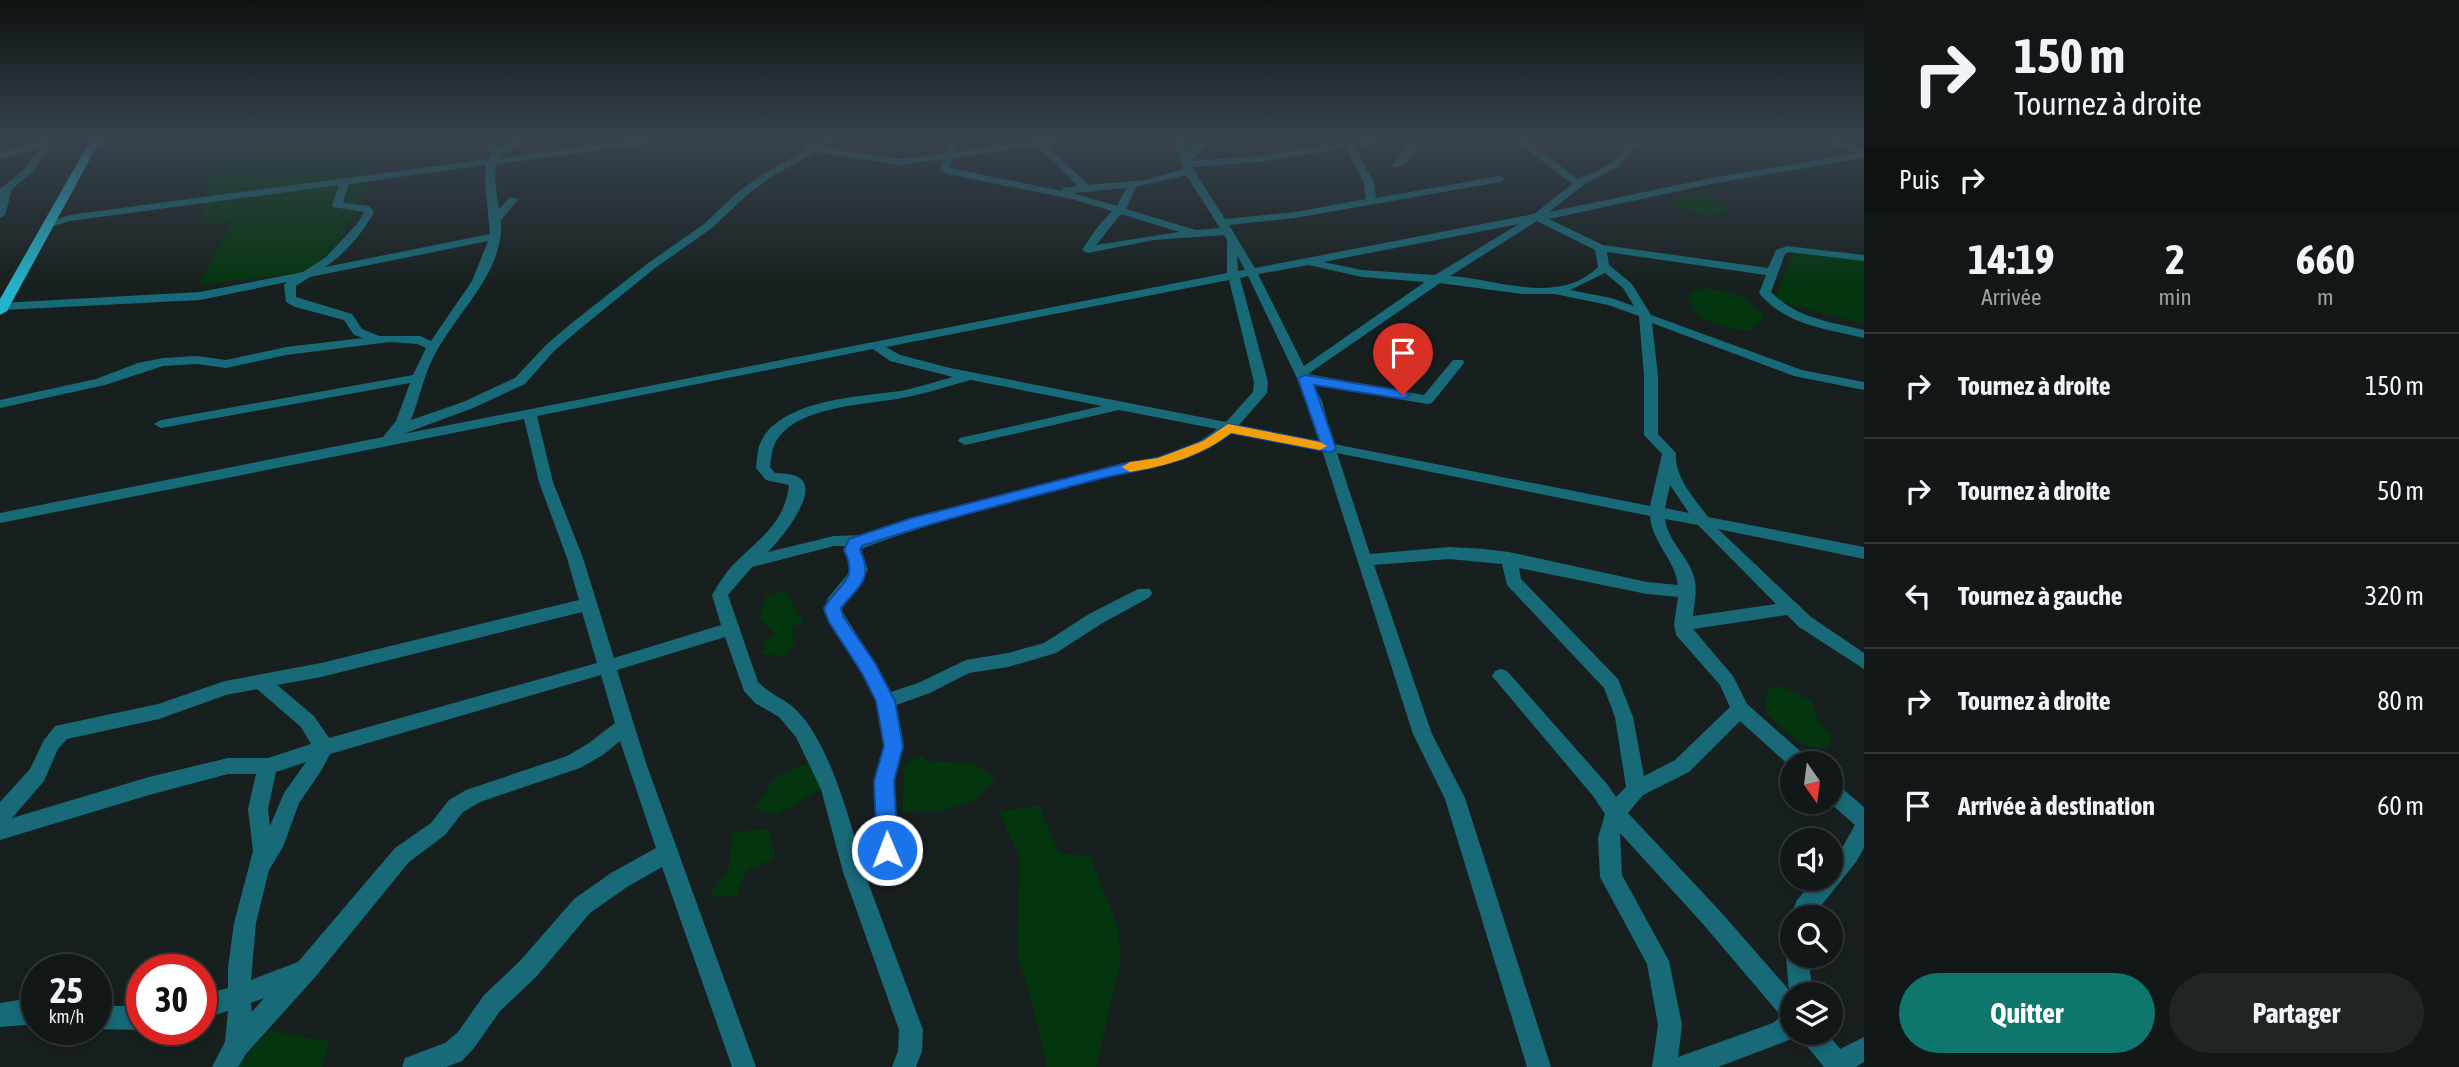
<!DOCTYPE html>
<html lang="fr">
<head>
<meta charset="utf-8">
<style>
	body { margin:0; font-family:"Asap Condensed",sans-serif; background:#1f2524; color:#f1f3f6; height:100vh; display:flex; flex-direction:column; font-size:26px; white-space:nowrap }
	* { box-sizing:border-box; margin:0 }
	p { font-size:23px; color:#9ca0a1 }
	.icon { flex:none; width:38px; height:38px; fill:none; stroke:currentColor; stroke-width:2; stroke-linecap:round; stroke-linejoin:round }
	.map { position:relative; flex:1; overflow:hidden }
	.sheet { display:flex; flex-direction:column; background:#121817; width:595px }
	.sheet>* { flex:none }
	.top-card { background:#121817; color:#f1f3f6; overflow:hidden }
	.needle { width:46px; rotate:166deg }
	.tools { position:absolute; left:1780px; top:751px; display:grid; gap:14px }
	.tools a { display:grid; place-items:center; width:63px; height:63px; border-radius:50%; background:#121817; box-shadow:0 4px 10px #0003,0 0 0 2px #313736; font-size:35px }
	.speed { position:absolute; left:21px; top:954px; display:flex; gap:14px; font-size:35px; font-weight:700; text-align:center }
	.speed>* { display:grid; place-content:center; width:91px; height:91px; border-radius:50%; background:#121817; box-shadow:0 4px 10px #0003,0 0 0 2px #313736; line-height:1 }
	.speed small { font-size:18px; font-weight:400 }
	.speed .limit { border:10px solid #d22; background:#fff; color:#111 }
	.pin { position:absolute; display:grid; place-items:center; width:60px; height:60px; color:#fff; margin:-72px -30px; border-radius:50% 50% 50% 0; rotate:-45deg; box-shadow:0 0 7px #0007 }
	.pin .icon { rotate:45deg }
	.me { position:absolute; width:77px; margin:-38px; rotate:359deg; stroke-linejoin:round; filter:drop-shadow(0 0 5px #0008) }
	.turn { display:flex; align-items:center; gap:24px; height:147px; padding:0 35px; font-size:32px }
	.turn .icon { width:91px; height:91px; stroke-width:2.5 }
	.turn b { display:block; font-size:49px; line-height:60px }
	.then { display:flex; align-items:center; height:66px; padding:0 35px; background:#0003; gap:14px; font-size:26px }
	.eta { display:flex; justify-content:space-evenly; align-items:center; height:119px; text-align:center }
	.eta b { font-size:42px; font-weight:700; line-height:49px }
	.button { display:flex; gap:14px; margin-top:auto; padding:14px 35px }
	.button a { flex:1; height:80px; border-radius:42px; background:#0f766e; color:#fff; font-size:28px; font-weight:700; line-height:80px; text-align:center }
	.button a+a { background:#1f2524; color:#f1f3f6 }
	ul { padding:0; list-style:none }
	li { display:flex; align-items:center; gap:21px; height:105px; padding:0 35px; border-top:2px solid #313736 }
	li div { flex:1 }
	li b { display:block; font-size:26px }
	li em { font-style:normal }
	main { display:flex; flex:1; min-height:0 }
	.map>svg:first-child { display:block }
	.green { fill:#03350e }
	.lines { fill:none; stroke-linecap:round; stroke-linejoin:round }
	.minor { fill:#186a78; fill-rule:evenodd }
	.major { fill:#24b3c9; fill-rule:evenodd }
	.route { fill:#1a73e8; stroke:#114b97; stroke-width:2 }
	.slow { fill:#f59e0b }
</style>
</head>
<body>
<main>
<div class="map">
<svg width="1864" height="1067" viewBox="0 0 1864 1067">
	<rect width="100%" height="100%" fill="#18201f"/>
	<g class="green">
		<path d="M 256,139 L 342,139 L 342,142 L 376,139 L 367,188 L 331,257 L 303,272 L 199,285 L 231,223 L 200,225 L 214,158 L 248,154 Z"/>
		<path d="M 1702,193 L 1703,195 L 1734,212 L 1708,216 L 1675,206 L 1674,198 Z"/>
		<path d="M 1793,252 L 1864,260 L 1864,324 L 1774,300 Z"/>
		<path d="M 1707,288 L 1740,295 L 1763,314 L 1763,318 L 1750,331 L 1728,328 L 1698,317 L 1687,296 L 1694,290 Z"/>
		<path d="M 785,591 L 804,623 L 792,627 L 794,644 L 784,656 L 761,654 L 767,639 L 776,634 L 759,619 L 766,596 Z"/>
		<path d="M 1780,686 L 1812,701 L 1818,719 L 1832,737 L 1828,748 C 1804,752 1783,731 1767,713 L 1766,696 L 1770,687 Z"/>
		<path d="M 922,755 L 926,761 L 972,763 L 996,779 L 972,802 L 939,811 L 902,812 L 905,763 Z"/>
		<path d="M 809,762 L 823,788 L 776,815 L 755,808 L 776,776 Z"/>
		<path d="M 1039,805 L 1059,853 L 1090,856 L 1118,928 L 1121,961 L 1096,1067 L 1047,1067 L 1034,1009 L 1017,953 L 1020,859 L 999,812 Z"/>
		<path d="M 768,829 L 775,858 L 746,871 L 737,896 L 709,897 L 728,868 L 733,832 Z"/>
		<path d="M 269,1030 L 329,1042 L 322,1067 L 238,1067 Z"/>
	</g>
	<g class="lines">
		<g class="minor">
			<path d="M 45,139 L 54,139 L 33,172 L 12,189 L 5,215 L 0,218 L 0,189 L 26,168 L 39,148 L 0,159 L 0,153 Z"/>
			<path d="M 483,139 L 492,139 L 498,148 L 515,139 L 525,139 L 499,158 L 642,139 L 666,139 L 661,142 L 496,164 L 495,182 L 499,209 L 510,197 L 519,199 L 501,220 C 505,273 455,313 433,358 C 423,378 419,400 411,420 L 463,402 L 515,378 L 547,344 L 573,322 L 647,264 L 704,224 L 739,191 L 765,173 L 807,149 L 794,144 L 799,141 L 814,145 L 826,139 L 836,139 L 824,147 L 899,159 L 945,153 L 949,139 L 958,139 L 954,152 L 1032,141 L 1031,139 L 1072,139 L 1068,142 L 1046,145 L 1089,185 L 1145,180 L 1184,169 L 1173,139 L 1181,139 L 1187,152 L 1201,142 L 1228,139 L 1207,146 L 1190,161 L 1259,156 L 1370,139 L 1390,139 L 1386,142 L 1355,147 L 1374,183 L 1376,198 L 1500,176 L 1505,179 L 1500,182 L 1295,218 L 1229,225 L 1255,268 L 1534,214 L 1572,184 L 1514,139 L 1524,139 L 1578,179 C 1588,174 1600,170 1610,164 C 1624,155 1627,138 1647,139 L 1629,153 L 1620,166 L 1586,183 L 1549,212 L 1711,178 L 1856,153 L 1820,139 L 1832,139 L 1864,150 L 1864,158 L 1711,184 L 1549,219 L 1603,245 L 1768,268 L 1776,250 L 1787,246 L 1864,255 L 1864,261 L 1788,252 L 1785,254 L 1771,292 C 1796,318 1830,322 1864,330 L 1864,338 C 1827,329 1785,325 1759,293 L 1766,275 L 1607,252 L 1609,265 L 1632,284 L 1651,315 L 1802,370 L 1864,382 L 1864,390 L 1794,376 L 1652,323 L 1658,376 L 1658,434 L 1676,453 C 1674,477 1695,499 1708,517 L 1864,547 L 1864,559 L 1718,529 L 1811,617 L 1864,653 L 1864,669 L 1799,627 L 1787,615 L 1693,629 L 1733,676 L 1747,704 L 1807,757 L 1810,763 L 1792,763 L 1792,768 L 1740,721 L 1689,772 L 1643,795 L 1628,813 L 1719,910 L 1789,990 L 1786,956 L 1789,948 L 1792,947 L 1792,956 L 1808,956 L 1813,994 L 1792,994 L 1792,1032 L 1798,1032 L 1789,1040 L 1718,1067 L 1652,1067 L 1658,1025 L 1647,964 L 1600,877 L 1598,838 L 1605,814 L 1593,796 L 1492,676 L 1495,671 L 1501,669 L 1507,671 L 1607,784 L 1616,797 L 1626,787 L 1615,717 L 1604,688 L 1507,585 L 1502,564 L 1449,559 L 1374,565 L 1432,734 L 1465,798 L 1551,1067 L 1527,1067 L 1445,799 L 1413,734 L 1322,450 L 1231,432 C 1191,465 1141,469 1092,481 C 1014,502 936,520 861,549 L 868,570 L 842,603 L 842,611 L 875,663 L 891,692 L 918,683 L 966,660 L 1008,653 L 1044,643 L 1089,614 L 1138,589 L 1150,589 L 1152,593 L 1150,597 L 1101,624 L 1056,653 L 1008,667 L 969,673 L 930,693 L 896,705 L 904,746 L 894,781 L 897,850 L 882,870 L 866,877 L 923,1030 L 922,1051 L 916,1067 L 892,1067 L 898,1051 L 899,1030 L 843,872 L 821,789 L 796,737 L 779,717 L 755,703 L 744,691 L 725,637 L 617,670 L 646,763 L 756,1067 L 732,1067 L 662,867 L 627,887 L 590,913 L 536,977 L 500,1011 L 474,1048 L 462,1061 L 446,1067 L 402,1067 L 405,1058 L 445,1043 L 458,1032 L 484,995 L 520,961 L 574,899 L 611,873 L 656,848 L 620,741 L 603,755 L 580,768 L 480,802 L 463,812 L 445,835 L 409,862 L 316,976 L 246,1054 L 238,1067 L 212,1067 L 225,1042 L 228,1011 L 201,1019 L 201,995 L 228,988 L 228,967 L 234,923 L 253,851 L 248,809 L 256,774 L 228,774 L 149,795 L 0,840 L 0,802 L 30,769 L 44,740 L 55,726 L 158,704 L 225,681 L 321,663 L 579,600 L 567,558 L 539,482 L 524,419 L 0,523 L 0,513 L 383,437 L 396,421 L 410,383 L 161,428 L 154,424 L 161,420 L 413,375 L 426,348 L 417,344 L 390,342 L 286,355 L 226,368 L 197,364 L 163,366 L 105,385 L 0,408 L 0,400 L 96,379 L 138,363 L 163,358 L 197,356 L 226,360 L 286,347 L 363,338 L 354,335 L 344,320 L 295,307 L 286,302 L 284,285 L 287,282 L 200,300 L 3,310 L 0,309 L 0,303 L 200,292 L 303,272 L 326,257 L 357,224 L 364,212 L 333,207 L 332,205 L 339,185 L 70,221 L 49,227 L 44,224 L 69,215 L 489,159 L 492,153 ZM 1037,146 L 1078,186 L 1063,188 L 1062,191 L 950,168 L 953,158 ZM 1346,148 L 1364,183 L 1366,199 L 1295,212 L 1225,219 L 1192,167 L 1259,162 ZM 816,152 L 899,165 L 943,159 L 940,169 L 947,174 L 1072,199 L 1112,211 L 1096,229 L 1082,250 L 1088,253 L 1154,240 L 1224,235 L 1227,240 L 1227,273 L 403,434 L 473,408 L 525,384 L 555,350 L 581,328 L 655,268 L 712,228 L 747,195 L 771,177 ZM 486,165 L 485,182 L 490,234 L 325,267 C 345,254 363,233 374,212 L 369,206 L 343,203 L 349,184 ZM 1186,175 L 1220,228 L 1196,230 L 1126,209 L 1136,187 ZM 1126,188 L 1117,206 L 1072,193 ZM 1121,214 L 1179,232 L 1096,245 ZM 1537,221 L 1595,250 L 1598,267 C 1558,306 1498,279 1450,276 ZM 1519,224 L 1435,275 L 1362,270 L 1323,262 ZM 488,241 L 472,281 L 431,341 L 420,336 L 379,336 L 362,329 L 352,314 L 296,297 L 296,286 L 310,277 ZM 1237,255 L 1245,270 L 1238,271 ZM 1309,265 L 1362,277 L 1425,282 L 1304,366 L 1258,274 ZM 1605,273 L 1623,288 L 1634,306 L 1611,298 L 1570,290 ZM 1248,276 L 1308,401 L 1319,441 L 1239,425 L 1267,393 L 1268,382 L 1240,278 ZM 1229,280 L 1254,382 L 1253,392 L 1226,422 L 950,368 L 900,355 L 886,347 ZM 1440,283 L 1522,294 L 1555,294 L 1608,305 L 1639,316 L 1644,376 L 1644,435 L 1662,454 L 1650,506 L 1334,444 L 1322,401 L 1313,384 L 1427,404 L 1432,403 L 1464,363 L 1463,360 L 1453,360 L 1424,395 L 1308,374 ZM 873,349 L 890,361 L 953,377 C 936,381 918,388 900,391 C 859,397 777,399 759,446 C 757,453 757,461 756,468 L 766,480 L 789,485 C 785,521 762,537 738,560 C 728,569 719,583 712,595 L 721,625 L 614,658 L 583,558 L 553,482 L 537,416 ZM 971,380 L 1102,406 L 960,438 L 958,441 L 965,445 L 1119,410 L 1217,429 C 1190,451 1156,459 1122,464 L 912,518 L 864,535 L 834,536 L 768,552 C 779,541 817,496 802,480 C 796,473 783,474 775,473 L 770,467 C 771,461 771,452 774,446 C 790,406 866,405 902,398 C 925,394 948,386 971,380 ZM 1337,453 L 1650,516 C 1652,543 1675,559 1678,585 L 1647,582 L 1509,552 L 1484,549 L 1449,547 L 1370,554 ZM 1670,485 L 1689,513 L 1665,508 ZM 1665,519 L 1698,525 L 1776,604 L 1693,616 C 1694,605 1697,593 1695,581 C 1691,558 1668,543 1665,519 ZM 834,546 L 844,546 L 852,569 L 828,598 L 824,612 L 862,672 L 877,701 L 884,746 L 874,781 L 876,847 L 861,859 C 848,815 828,738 793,707 C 782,698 769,693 758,682 L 728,595 L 752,567 ZM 1519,568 L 1647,594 L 1678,597 L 1674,624 L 1676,635 L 1720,685 L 1730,707 L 1675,760 L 1644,776 L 1633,717 L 1618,679 L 1521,579 ZM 582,612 L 597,663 L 329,738 L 314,716 L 277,685 L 321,677 ZM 601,675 L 615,723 L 589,743 L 567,756 L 466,790 L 449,800 L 431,823 L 395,848 L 298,962 L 251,980 L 256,923 L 269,870 L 283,847 L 299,803 L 321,771 L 330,754 ZM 257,689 L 301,727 L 311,744 L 268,758 L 228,758 L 149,777 L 12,818 L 44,781 L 58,749 L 67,739 L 159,719 L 226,695 ZM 306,762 L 284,793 L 270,826 L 268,809 L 276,772 ZM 1620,833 L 1703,924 L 1781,1016 L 1773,1023 L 1678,1057 L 1682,1025 L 1669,961 L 1622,875 ZM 264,998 L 252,1012 L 251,1003 Z"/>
			<path d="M 1413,139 L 1422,139 L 1408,160 L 1400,167 L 1394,167 L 1392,165 Z"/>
			<path d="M 1830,782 L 1837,784 L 1864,807 L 1864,848 L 1856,862 L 1812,917 L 1792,917 L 1792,922 L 1790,917 L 1797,900 L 1816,878 L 1830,878 L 1830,861 L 1842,848 L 1855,825 L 1829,802 Z"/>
			<path d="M 25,999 L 37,1000 L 37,1024 L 0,1027 L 0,1003 Z"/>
			<path d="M 96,1006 L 142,1006 L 142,1029 L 144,1029 L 142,1030 L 94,1029 L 96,1029 Z"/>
			<path d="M 1798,1032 L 1826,1032 L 1840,1049 L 1864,1037 L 1864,1062 L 1856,1067 L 1824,1067 L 1802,1040 Z"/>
		</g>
		<path class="major" d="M 91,139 L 101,139 L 7,311 L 0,315 L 0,299 Z"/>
	</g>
	<linearGradient id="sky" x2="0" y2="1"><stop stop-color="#0d1211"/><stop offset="0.48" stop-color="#37424d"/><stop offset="1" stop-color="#37424d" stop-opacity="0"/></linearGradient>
	<rect width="1864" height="288" fill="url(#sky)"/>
	<path class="route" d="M 1305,375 L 1403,391 L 1410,395 L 1403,399 L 1314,385 L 1336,448 L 1334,451 L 1329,452 L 1231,433 C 1191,465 1143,468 1095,480 C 1017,501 938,520 862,546 L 860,550 C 874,579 859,586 841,608 L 843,616 L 875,663 L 895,701 L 903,746 L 894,781 L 898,850 L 895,857 L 887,860 L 880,857 L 877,850 L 874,781 L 884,746 L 876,701 L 862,673 L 829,622 L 824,608 C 839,583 859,581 844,550 L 849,539 L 912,518 L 1122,464 L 1158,458 L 1203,441 L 1228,424 L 1320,442 L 1298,379 Z"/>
	<path class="slow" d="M 1228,424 L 1320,442 L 1327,446 L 1320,450 L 1231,433 C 1201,456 1167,466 1130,472 L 1122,467 L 1130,462 L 1158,458 L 1203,441 Z"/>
</svg>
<div class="tools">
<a><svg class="needle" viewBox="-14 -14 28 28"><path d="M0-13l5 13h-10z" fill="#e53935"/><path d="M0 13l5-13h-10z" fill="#9ca0a1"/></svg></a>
<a><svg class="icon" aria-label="sound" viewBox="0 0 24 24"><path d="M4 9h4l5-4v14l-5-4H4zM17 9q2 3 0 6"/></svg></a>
<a><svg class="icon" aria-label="search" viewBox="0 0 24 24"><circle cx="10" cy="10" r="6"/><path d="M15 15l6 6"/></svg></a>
<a><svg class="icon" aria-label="layers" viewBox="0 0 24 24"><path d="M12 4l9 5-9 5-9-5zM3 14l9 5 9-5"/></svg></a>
</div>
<div class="speed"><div>25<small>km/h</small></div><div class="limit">30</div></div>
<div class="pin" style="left:1403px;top:395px;background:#d93025"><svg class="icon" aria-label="arrive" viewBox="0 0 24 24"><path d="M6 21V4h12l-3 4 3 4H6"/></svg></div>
<svg class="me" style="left:887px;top:850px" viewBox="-20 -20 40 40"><circle r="17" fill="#1a73e8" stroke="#fff" stroke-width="3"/><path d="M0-11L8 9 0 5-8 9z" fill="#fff"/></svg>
</div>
<section class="sheet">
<div class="top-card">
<div class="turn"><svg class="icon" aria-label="right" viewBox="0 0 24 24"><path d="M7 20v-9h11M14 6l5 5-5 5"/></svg><div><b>150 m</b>Tournez à droite</div></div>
<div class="then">Puis<svg class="icon" aria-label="right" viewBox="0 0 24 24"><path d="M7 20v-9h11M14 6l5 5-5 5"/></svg></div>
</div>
<div class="eta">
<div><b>14:19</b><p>Arrivée</p></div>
<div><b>2</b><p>min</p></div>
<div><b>660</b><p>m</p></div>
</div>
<ul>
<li><svg class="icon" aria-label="right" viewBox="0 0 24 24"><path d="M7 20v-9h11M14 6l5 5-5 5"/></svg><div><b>Tournez à droite</b></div><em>150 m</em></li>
<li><svg class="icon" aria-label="right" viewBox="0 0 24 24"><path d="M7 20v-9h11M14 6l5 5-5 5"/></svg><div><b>Tournez à droite</b></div><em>50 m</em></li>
<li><svg class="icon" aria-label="left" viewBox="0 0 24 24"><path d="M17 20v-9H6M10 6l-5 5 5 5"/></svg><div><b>Tournez à gauche</b></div><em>320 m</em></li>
<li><svg class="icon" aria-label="right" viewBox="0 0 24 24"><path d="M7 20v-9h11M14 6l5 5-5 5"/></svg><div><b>Tournez à droite</b></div><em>80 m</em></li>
<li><svg class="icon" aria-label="arrive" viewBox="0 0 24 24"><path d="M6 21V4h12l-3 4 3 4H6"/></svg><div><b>Arrivée à destination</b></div><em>60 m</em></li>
</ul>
<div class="button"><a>Quitter</a><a>Partager</a></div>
</section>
</main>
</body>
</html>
